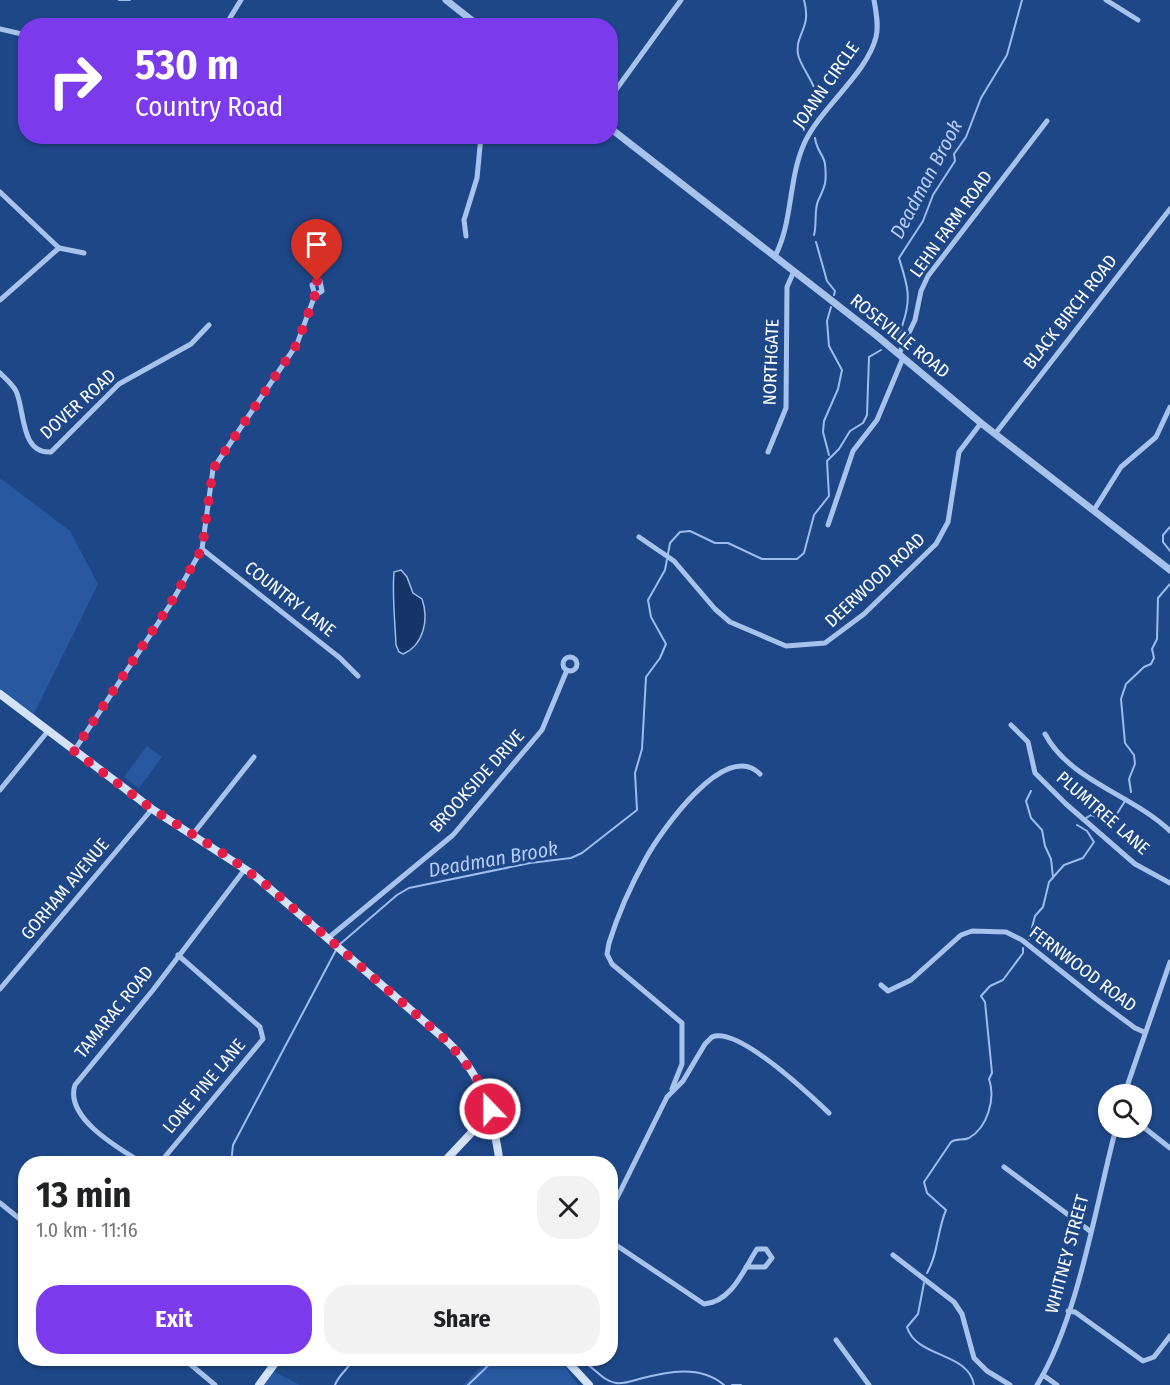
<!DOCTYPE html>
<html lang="en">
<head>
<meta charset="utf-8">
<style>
	body { margin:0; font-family:"Fira Sans Condensed",sans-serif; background:#f2f2f2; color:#202124; height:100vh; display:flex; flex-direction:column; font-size:22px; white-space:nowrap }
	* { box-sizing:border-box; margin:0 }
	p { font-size:20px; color:#757577 }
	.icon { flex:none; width:33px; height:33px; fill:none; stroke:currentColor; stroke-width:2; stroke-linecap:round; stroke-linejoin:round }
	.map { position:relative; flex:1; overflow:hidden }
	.drawer { position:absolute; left:18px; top:1156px; width:600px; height:210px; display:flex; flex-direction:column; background:#fff; border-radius:24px; box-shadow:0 2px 4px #0004 }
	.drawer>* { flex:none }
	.top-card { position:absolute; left:18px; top:18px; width:600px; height:126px; border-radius:24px; box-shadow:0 2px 4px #0004; background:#7c3aed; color:#fff; overflow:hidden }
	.fabs { position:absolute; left:1098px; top:1084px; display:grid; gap:12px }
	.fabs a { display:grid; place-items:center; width:54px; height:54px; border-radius:50%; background:#fff; box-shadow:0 2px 4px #0004; font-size:30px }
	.pin { position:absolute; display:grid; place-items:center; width:51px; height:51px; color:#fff; margin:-62px -26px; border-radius:50% 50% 50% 0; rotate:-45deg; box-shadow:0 0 6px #0007 }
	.pin .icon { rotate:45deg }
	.me { position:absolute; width:66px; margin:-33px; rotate:338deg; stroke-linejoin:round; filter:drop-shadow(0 0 4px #0008) }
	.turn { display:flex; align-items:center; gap:21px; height:126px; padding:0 18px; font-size:27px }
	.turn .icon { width:78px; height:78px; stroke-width:2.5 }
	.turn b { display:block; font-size:42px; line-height:51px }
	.round { display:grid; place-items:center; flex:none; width:63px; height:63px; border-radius:24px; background:#f2f2f2 }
	.overview { display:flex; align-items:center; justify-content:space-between; height:102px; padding:0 18px }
	h1 { font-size:36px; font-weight:700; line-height:45px }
	.primary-button { display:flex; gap:12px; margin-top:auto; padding:12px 18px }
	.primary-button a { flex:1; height:69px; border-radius:24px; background:#7c3aed; color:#fff; font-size:24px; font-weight:700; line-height:69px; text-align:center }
	.primary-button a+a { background:#f2f2f2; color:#202124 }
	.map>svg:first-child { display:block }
	.green { fill:#2858a0 }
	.water { fill:#153467; stroke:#9cbdec; stroke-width:1.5 }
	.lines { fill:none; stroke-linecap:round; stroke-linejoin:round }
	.stream { stroke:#9cbdec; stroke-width:2 }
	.minor { stroke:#a8c3eb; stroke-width:5 }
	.tertiary { stroke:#a8c3eb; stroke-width:7 }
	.secondary { stroke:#d4e2f8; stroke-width:8 }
	.route { stroke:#e11d48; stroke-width:10; stroke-dasharray:0 18 }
	.labels { text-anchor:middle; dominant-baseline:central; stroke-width:6; stroke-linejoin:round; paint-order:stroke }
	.street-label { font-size:18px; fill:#fff; stroke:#1e4788 }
	.water-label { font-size:20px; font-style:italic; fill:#b4cdf2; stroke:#1e4788 }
</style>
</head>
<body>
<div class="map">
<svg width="1170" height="1385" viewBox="0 0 1170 1385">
	<rect width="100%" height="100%" fill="#1e4788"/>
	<g class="green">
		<path d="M 0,478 L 70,531 L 98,584 L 33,716 L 0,691 Z"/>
		<path d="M 147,746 L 162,757 L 139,788 L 124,777 Z"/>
		<path d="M 488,1359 L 559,1359 L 578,1385 L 463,1385 Z"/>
		<path d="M 273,1371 L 300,1385 L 264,1385 Z"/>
	</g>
	<path class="water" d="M 401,570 L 407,577 L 413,593 L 422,599 C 429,619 424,645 403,654 L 399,652 L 396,645 C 395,621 392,595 394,572 Z"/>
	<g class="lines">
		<g class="stream">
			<path d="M 119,0 L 130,0"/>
			<path d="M 804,0 C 812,29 795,33 798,54 C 799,63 812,80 816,92 L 813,101 L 805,110 L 806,127"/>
			<path d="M 814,235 C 817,225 814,210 818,201 C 825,186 827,183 825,164 C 824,155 817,152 815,138"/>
			<path d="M 816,242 L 827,281 L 835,291 L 834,295"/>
			<path d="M 894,339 C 900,335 901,331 903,323 C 912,297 907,284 899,258 L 923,221 L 933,195 L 955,161 L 954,154 L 966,137 L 981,98 L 1007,55 L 1022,0"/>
			<path d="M 829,455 L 823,432 L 824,421 L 838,389 L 842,370 L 829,346 L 827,321 L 831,307"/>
			<path d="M 1170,527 L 1163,535 L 1163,542 L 1170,551"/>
			<path d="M 1031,791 L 1026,801 L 1031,818 L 1042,830 L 1045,846 L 1051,859 L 1053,877"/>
			<path d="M 1131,792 L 1129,779 L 1135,764 L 1134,755 L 1125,743 L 1121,699 L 1126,684 L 1144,667 L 1151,664 L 1154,658 L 1152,649 L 1157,639 L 1158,598 L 1170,584"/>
			<path d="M 1086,818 L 1091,815 L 1103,819 L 1115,817 L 1125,801"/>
			<path d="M 1029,939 L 1035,916 L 1043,907 L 1049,882 L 1064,865 L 1083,858 L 1094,842 L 1087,831 L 1077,825"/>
			<path d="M 339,945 L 397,895 L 409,888 L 530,863 L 571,858 L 582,853 L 637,810 L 635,773 L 642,749 L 646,677 L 660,658 L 666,644 L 651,617 L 648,600 L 665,570 L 670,543 L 680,532 L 690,531 L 715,543 L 728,543 L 762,559 L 797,559 L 804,553 L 814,515 L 829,496 L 827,461 L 839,449 L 850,431 L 863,423 L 867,415 L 869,357 L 881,350"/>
			<path d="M 231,1164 L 233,1145 L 336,950"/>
			<path d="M 927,1273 C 938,1255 937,1231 946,1210 L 927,1193 L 924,1182 L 951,1142 C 957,1138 962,1141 969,1138 C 987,1128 996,1099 989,1079 L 992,1073 L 985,1002 L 981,996 L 990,986 L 1003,980 L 1023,953 L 1023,948"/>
			<path d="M 924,1283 L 918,1314 L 907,1327 C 916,1358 969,1352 974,1385"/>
			<path d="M 549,1359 L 560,1362"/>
			<path d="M 576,1364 L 581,1361 C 594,1366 602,1381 616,1383 C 623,1384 632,1381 639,1379 C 666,1372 700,1364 724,1385"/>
			<path d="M 335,1385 C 339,1374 348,1370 353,1359"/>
			<path d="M 468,1385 L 495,1359"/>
			<path d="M 732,1385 L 741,1385"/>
		</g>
		<g class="minor">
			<path d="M 1106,0 L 1138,20"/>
			<path d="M 225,26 L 241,0"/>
			<path d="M 0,29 L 26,35"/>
			<path d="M 610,98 L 681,0"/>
			<path d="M 0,192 L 59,248 L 84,253"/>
			<path d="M 466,236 L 464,220 L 477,178 L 481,136"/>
			<path d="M 775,256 C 793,222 788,180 804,144 C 819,109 867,74 876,37 C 879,25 876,12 874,0"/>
			<path d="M 0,300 L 59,248"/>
			<path d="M 899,354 L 915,320 L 921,291 L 928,276 L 1047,121"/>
			<path d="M 0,373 C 5,378 13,385 16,391 C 25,410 20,454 51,452 L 119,384 L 191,344 L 209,325"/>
			<path d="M 995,434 L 1170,209"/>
			<path d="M 768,452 L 786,408 L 787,287 L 794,271"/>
			<path d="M 1094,510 L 1121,467 L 1156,437 L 1170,407"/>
			<path d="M 828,525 L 853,451 L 877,420 L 903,358"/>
			<path d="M 639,537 L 674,561 L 715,609 L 730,622 L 786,646 L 825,643 L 864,614 L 936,544 L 948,522 L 959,452 L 981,423"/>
			<path d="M 202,549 L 340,658 L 358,676"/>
			<circle cx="570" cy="664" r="7"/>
			<path d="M 1011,725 L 1028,742 L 1035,773 L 1066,804 L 1135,864 L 1170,883"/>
			<path d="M 1045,734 C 1070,781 1133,795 1170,831"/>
			<path d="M 74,751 L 170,605 L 202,549 L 213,469 L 297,344 L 315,295 L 312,285 L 320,281 L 322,291 L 315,295"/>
			<path d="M 0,790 L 48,731"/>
			<path d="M 193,834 L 254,757"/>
			<path d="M 327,939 L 453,835 L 542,730 L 567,670"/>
			<path d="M 881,985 L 888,991 L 911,980 L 961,935 L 972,931 L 1006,932 L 1022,940 L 1096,999 L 1135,1028 L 1144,1032"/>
			<path d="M 0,989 L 152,809"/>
			<path d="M 672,1089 L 682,1064 L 682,1023 L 612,964 L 607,954 L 609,943 C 618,914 631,885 646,858 C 660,833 725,738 760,774"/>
			<path d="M 1124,1095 L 1170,962"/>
			<path d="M 1142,1126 L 1170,1148"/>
			<path d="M 144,1164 C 120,1149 64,1118 75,1085 L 153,990 L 245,869"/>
			<path d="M 159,1164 L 263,1039 L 260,1027 L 178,955"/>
			<path d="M 1004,1167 L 1090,1231"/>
			<path d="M 0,1203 L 26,1224"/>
			<path d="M 610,1212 L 667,1097 L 683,1081 L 705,1044 L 712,1037 C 738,1026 810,1095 829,1113"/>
			<path d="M 610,1241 L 704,1304 C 732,1302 744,1269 757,1249 L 766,1249 L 772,1258 L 765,1267 L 746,1267"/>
			<path d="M 893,1255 L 954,1302 L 962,1314 L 974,1358 L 987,1371 L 1010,1385"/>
			<path d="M 1068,1311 L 1075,1312 L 1143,1361 L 1154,1357 L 1170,1336"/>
			<path d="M 836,1340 L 869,1385"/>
			<path d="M 184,1359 L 215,1385"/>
			<path d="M 1043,1375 L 1057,1385"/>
			<path d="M 1037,1385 C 1078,1319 1096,1204 1116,1128"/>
		</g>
		<g class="tertiary">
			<path d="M 446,0 L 479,26"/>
			<path d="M 610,128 L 877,336 L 981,423 L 1170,570"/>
		</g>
		<g class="secondary">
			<path d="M 0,694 L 152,809 L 254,875 L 448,1042 C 484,1077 493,1116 500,1164"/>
			<path d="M 442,1164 L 474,1130 L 493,1121"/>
			<path d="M 565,1359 L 589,1385"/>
			<path d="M 259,1385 L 278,1359"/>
		</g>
	</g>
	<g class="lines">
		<path class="route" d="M 317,281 L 312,285 L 315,295 L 297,344 L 213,469 L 202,549 L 170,604 L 74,751 L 152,809 L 227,856 L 265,884 L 448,1042 L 476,1076 L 490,1109"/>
	</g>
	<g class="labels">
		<g class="street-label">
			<text transform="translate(826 85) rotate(-55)">JOANN CIRCLE</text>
			<text transform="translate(951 224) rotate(-54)">LEHN FARM ROAD</text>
			<text transform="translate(1070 312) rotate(-52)">BLACK BIRCH ROAD</text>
			<text transform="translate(900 336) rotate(39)">ROSEVILLE ROAD</text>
			<text transform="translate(771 362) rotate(-88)">NORTHGATE</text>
			<text transform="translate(78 404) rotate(-42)">DOVER ROAD</text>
			<text transform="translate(875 580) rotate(-43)">DEERWOOD ROAD</text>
			<text transform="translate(290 599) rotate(38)">COUNTRY LANE</text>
			<text transform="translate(477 781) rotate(-48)">BROOKSIDE DRIVE</text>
			<text transform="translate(1103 813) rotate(41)">PLUMTREE LANE</text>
			<text transform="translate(65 889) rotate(-50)">GORHAM AVENUE</text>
			<text transform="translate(1083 969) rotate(37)">FERNWOOD ROAD</text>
			<text transform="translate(114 1012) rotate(-51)">TAMARAC ROAD</text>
			<text transform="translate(204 1086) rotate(-50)">LONE PINE LANE</text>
			<text transform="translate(1067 1254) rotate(-75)">WHITNEY STREET</text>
		</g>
		<g class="water-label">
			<text transform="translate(926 179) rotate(-62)">Deadman Brook</text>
			<text transform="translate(493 859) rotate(-10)">Deadman Brook</text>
		</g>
	</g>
</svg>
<div class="fabs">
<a><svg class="icon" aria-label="search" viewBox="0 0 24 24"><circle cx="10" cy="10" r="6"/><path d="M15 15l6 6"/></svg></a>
</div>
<div class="pin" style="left:317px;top:281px;background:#d93025"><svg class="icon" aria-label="arrive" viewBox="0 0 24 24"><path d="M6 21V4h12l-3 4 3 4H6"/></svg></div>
<svg class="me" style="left:490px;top:1109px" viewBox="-20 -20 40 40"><circle r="17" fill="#e11d48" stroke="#fff" stroke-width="3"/><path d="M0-11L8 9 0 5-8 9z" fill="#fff"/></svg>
<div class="top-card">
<div class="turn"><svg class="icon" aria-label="right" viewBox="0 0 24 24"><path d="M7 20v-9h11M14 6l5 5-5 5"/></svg><div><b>530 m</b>Country Road</div></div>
</div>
<section class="drawer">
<div class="overview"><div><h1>13 min</h1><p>1.0 km · 11:16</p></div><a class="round"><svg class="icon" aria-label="close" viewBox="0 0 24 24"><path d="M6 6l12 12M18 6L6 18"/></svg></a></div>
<div class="primary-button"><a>Exit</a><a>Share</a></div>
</section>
</div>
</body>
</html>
